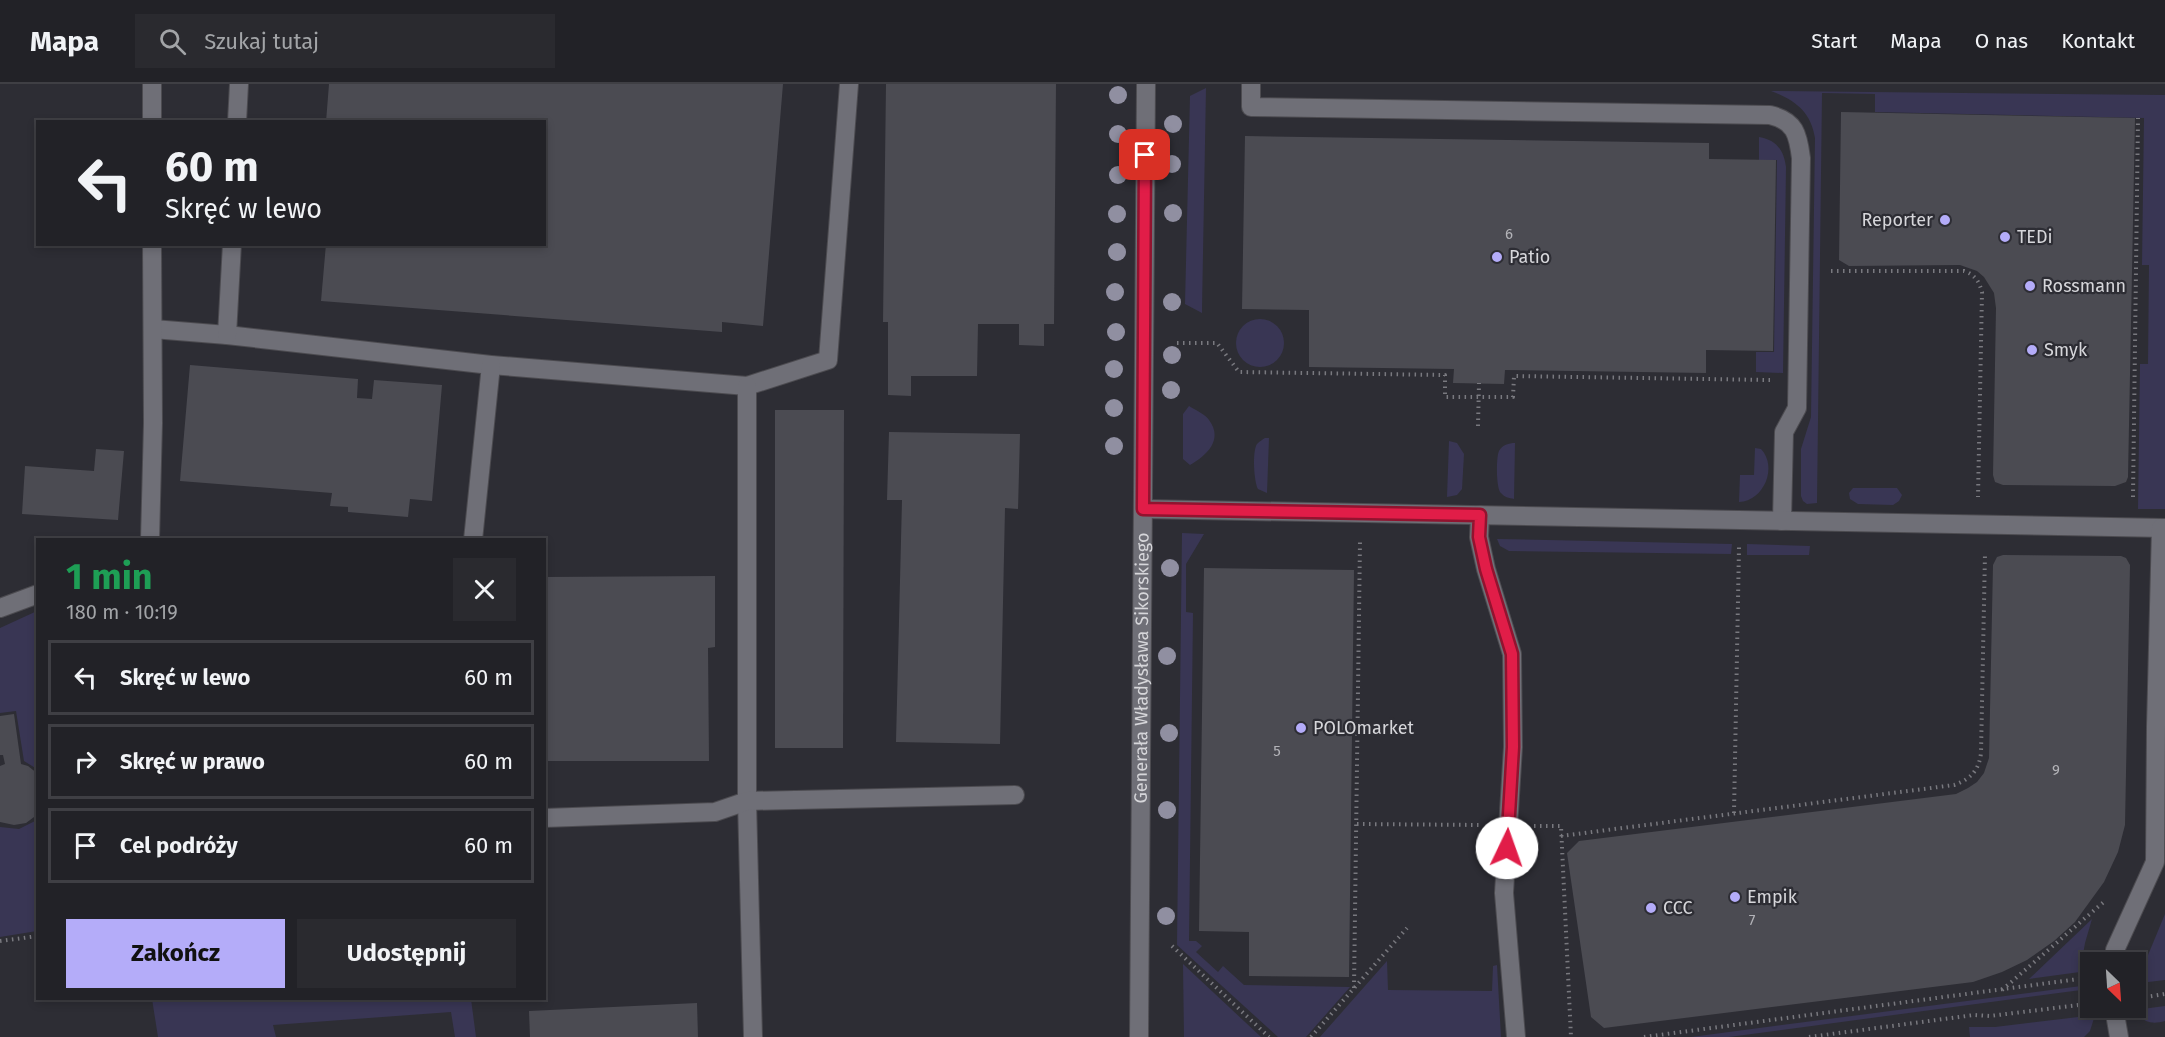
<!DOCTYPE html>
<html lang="pl">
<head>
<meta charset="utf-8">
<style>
	body { margin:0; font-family:"Fira Sans",sans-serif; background:#2a2a2f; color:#f1f3f6; height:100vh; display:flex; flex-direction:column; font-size:22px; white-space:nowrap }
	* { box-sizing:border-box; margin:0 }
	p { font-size:20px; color:#a2a4a7 }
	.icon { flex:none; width:33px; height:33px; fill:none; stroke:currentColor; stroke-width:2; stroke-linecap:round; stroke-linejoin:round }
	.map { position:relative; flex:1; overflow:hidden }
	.side { position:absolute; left:36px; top:454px; width:510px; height:462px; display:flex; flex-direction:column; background:#222227; border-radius:0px; box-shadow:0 3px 9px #0003,0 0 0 2px #3f3f44 }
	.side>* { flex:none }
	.guide { position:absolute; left:36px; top:36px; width:510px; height:126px; border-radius:0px; box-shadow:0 3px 9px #0003,0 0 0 2px #3f3f44; background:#222227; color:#f1f3f6; overflow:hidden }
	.needle { width:39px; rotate:155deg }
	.fabs { position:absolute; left:2080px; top:868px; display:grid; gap:12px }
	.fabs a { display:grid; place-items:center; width:66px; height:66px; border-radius:0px; background:#222227; box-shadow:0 3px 9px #0003,0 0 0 2px #3f3f44; font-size:30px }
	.pin { position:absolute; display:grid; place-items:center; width:51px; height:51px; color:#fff; margin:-26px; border-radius:12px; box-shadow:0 3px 9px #0006 }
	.me { position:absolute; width:66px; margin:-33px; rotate:3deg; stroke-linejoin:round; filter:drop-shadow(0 0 4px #0008) }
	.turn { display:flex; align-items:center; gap:21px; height:126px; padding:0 30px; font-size:27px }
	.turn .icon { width:78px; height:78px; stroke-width:2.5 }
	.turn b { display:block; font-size:42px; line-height:51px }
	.round { display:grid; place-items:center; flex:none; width:63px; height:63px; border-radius:0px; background:#2a2a2f }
	.headline { display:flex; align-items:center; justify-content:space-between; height:102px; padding:0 30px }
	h1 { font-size:36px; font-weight:700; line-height:45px; color:#1e9e55 }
	.button { display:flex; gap:12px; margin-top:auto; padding:12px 30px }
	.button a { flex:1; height:69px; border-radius:0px; background:#b4acf9; color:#111; font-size:24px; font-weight:700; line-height:69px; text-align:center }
	.button a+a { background:#2a2a2f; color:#f1f3f6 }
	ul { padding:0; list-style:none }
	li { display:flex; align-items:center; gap:18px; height:75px; margin:0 12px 9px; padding:0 18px; border:3px solid #3f3f44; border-radius:0px }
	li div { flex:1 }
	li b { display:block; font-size:22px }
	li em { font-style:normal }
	header { display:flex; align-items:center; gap:36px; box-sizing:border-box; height:84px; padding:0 30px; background:#222227; border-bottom:2px solid #3f3f44 }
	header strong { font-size:28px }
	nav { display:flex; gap:33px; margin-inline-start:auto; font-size:21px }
	.search { width:420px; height:54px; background:#2a2a2f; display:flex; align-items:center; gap:15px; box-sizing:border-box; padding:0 21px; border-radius:0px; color:#a2a4a7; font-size:22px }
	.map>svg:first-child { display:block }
	.green { fill:#393654 }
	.building { fill:#4b4b52 }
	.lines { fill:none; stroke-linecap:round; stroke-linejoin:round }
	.service-casing { stroke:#4c4b50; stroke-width:20 }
	.tertiary-casing { stroke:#4c4b50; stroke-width:20 }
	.path { stroke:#79797f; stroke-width:4; stroke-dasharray:1.5 4.5; stroke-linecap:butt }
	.service { stroke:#6f6f77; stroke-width:18 }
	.tertiary { stroke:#6f6f77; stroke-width:18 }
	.tree { fill:#908fa1 }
	.route-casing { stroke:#92132f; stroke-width:15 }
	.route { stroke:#e11d48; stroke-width:10 }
	.poi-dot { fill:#b4acf9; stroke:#2d2d34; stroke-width:2 }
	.labels { text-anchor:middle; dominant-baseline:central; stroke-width:4.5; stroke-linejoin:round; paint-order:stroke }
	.number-label { font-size:15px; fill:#b3b3b8 }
	.poi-label { font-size:18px; fill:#d6d6da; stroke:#2d2d34; text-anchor:start }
	.street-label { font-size:18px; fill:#d6d6da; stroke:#2d2d34 }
</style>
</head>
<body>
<header>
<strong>Mapa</strong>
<div class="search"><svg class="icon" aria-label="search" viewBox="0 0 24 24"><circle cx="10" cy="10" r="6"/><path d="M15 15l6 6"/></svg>Szukaj tutaj</div>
<nav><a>Start</a><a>Mapa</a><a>O nas</a><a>Kontakt</a></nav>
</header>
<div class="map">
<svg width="2165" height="953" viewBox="0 0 2165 953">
	<rect width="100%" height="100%" fill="#2d2d34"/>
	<g class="green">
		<path d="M 1206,4 L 1202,225 L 1202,229 L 1185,220 L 1190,12 Z"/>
		<path d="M 1771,7 L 2165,11 L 2165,425 L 2138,425 L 2140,280 L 2148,280 L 2149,181 L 2142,181 L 2144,34 L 1875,28 L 1875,10 L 1822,9 L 1817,419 L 1807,420 L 1803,417 L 1801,412 L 1801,365 L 1811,333 L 1815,54 C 1811,28 1795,16 1771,7 Z"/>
		<path d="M 1759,53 C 1777,56 1784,67 1786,83 L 1783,289 L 1756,288 L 1756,268 L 1774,268 L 1777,76 L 1759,76 Z"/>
		<circle cx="1260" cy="259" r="24"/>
		<path d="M 1189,322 C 1195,326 1205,330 1209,336 C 1224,356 1206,372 1190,381 L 1183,375 L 1183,330 Z"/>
		<path d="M 1265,354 L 1269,354 L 1267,409 L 1258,405 C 1254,398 1252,367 1257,360 C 1260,357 1262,356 1265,354 Z"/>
		<path d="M 1449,357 L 1457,359 L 1464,370 L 1462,405 L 1457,411 L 1447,413 Z"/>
		<path d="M 1515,359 L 1514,415 C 1509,414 1504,413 1501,409 C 1496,405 1496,373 1499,367 C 1502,361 1509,359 1515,359 Z"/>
		<path d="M 1755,364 L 1761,365 C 1778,383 1764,417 1739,418 L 1740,391 L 1754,391 Z"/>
		<path d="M 1853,404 L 1897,404 L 1902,411 L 1899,417 L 1893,421 L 1858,420 L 1850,415 L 1849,409 Z"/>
		<path d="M 1182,449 L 1204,450 L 1186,480 L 1186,528 L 1193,529 L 1189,857 L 1196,857 L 1202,862 L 1196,868 L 1218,888 L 1223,882 L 1244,901 L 1350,903 L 1306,953 L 1278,953 L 1177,861 Z"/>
		<path d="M 1497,455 L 1732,460 L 1731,470 L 1509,467 L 1500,462 Z"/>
		<path d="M 1747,460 L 1810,462 L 1809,471 L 1747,471 Z"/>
		<path d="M 37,527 L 37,685 L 24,677 L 16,627 L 0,629 L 0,544 Z"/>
		<path d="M 37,736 L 37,847 L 0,853 L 0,743 L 19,745 Z"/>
		<path d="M 2165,830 L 2165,896 L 2140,899 L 2141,888 Z"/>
		<path d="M 2092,835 L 2085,859 L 2080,888 L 2029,895 Z"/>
		<path d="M 1387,877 L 1388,906 L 1492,907 L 1493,882 L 1497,881 L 1501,953 L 1320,953 Z"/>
		<path d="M 1183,880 L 1261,953 L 1184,953 Z"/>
		<path d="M 2081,902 L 2081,906 L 1729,953 L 1691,953 Z"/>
		<path d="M 152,915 L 245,915 L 247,918 L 317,915 L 471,915 L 476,953 L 455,953 L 451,928 L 273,941 L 276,953 L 158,953 Z"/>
		<path d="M 2165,922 L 2165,937 C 2151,941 2142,938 2135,926 Z"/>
		<path d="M 2095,931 L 2090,947 L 2084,953 L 1970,953 L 1969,943 L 1995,943 Z"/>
	</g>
	<g class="building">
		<path d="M 329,0 L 783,0 L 763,242 L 722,238 L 722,248 L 321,217 L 326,160 L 544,160 L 544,38 L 326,38 Z"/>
		<path d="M 886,0 L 1056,0 L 1054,240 L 1044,240 L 1044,262 L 1019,261 L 1019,240 L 978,240 L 977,292 L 911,292 L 911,312 L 888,311 L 888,238 L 883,238 Z"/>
		<path d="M 1841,28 L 2135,34 L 2128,393 L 2126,398 L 2115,402 L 2003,401 L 1995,398 L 1993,391 L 1996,224 L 1994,209 L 1984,193 L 1977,187 L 1960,181 L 1849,182 L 1839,176 Z"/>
		<path d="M 1245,52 L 1709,59 L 1709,75 L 1776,76 L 1773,267 L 1706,266 L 1706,289 L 1505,286 L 1504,300 L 1453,299 L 1454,285 L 1309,283 L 1309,226 L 1242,225 Z"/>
		<path d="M 190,281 L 358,295 L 357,314 L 372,315 L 374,296 L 442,301 L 432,417 L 410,415 L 408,433 L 348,428 L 348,423 L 330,422 L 332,409 L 180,397 Z"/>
		<path d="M 775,326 L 844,326 L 843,664 L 775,664 Z"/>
		<path d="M 889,348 L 1020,350 L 1018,425 L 1005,424 L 1000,660 L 896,658 L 902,416 L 887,416 Z"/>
		<path d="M 96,365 L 124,367 L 118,436 L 22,430 L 25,382 L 94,387 Z"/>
		<path d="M 2003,471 L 2121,472 L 2126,474 L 2130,481 L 2125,741 L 2118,768 L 2104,798 L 2075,838 L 2054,857 L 2027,876 L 2002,888 L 1973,898 L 1604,944 L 1591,933 L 1567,769 L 1579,757 L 1956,710 L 1968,704 L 1977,698 L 1984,689 L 1989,674 L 1993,481 L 1997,473 Z"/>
		<path d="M 1204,484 L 1354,486 L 1349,893 L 1249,892 L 1249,848 L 1199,847 Z"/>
		<path d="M 715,492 L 715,563 L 708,564 L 709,677 L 544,677 L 544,493 Z"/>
		<path d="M 14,630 L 21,680 L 28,682 L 38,690 L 38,730 L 26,739 L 14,741 L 0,738 L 0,682 L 5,680 L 3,671 L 0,671 L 0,632 Z"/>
		<path d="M 697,919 L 698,953 L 530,953 L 529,927 Z"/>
	</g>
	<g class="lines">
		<defs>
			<g id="service">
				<path d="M 152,0 L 152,38"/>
				<path d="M 1251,0 L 1251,23 L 1770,31 C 1795,37 1798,50 1801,74 L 1797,324 L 1784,348 L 1782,437"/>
				<path d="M 237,38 L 239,0"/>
				<path d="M 153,245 L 227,251 L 491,281 L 747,302 L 828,276 L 849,0"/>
				<path d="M 227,251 L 232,160"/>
				<path d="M 747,302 L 747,717 L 753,953"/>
				<path d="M 1143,425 L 2165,444"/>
				<path d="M 1480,431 L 1479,453 L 1486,485 L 1512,570 L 1513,663 L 1504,809 L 1516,953"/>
				<path d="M 150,456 L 153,339 L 152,160"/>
				<path d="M 473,456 L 491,281"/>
				<path d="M 0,524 L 38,510"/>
				<path d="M 544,734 L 715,728 L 747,717 L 1015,711"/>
				<path d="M 2113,879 L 2115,866 L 2155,778 L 2156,642 L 2161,444"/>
				<path d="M 2114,924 L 2119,953"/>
			</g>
			<g id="tertiary">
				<path id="s1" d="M 1139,953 L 1146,0"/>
			</g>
		</defs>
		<use href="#service" class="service-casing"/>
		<use href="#tertiary" class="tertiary-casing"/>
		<g class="path">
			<path d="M 1831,187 L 1964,187 C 1975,191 1979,197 1982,208 L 1978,413"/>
			<path d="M 1177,259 L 1217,259 L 1239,288 L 1445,291 L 1445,313 L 1513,313 L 1514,292 L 1770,296"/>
			<path d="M 1478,342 L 1479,299"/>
			<path d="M 2133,413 L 2138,34"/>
			<path d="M 1734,729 L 1739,463"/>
			<path d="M 1357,740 L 1482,741"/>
			<path d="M 1534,742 L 1561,742 L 1571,953"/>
			<path d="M 1561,752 L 1954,701 C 1971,695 1979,686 1981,669 L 1985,469"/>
			<path d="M 0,857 L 38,852"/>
			<path d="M 1172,862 L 1269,953"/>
			<path d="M 2086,890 L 2088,913"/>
			<path d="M 1354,904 L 1360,457"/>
			<path d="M 2002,906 L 2106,816"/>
			<path d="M 2139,914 L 2165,910"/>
			<path d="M 1311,953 L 1407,844"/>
			<path d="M 1644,953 L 2086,894"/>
			<path d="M 1809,953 L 1974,931 L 1990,932 L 2087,920"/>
		</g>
		<use href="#service" class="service"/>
		<use href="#tertiary" class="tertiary"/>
	</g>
	<g class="tree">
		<circle cx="1118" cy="11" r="9"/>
		<circle cx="1173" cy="40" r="9"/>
		<circle cx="1118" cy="50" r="9"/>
		<circle cx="1172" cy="80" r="9"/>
		<circle cx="1118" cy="91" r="9"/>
		<circle cx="1173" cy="129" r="9"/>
		<circle cx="1117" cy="130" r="9"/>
		<circle cx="1117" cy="168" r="9"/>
		<circle cx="1115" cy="208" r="9"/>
		<circle cx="1172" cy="218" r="9"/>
		<circle cx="1116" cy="248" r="9"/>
		<circle cx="1172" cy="271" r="9"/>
		<circle cx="1114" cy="285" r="9"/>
		<circle cx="1171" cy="306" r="9"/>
		<circle cx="1114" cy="324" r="9"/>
		<circle cx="1114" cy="362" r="9"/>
		<circle cx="1170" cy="484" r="9"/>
		<circle cx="1167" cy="572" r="9"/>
		<circle cx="1169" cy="649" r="9"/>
		<circle cx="1167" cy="726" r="9"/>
		<circle cx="1166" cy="832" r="9"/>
	</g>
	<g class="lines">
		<defs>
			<path id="route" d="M 1145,71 L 1143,425 L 1480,431 L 1479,453 L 1486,485 L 1512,570 L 1513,663 L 1507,764"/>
		</defs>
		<use href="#route" class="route-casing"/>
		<use href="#route" class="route"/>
	</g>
	<g class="poi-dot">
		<circle cx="1945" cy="136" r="6"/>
		<circle cx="2005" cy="153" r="6"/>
		<circle cx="1497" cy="173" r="6"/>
		<circle cx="2030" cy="202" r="6"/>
		<circle cx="2032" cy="266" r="6"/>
		<circle cx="1301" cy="644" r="6"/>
		<circle cx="1735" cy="813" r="6"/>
		<circle cx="1651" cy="824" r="6"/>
	</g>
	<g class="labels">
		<g class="number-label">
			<text x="1509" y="150">6</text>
			<text x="1277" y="667">5</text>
			<text x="2056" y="686">9</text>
			<text x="1752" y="836">7</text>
		</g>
		<g class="poi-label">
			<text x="1933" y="136" text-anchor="end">Reporter</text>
			<text x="2017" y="153">TEDi</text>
			<text x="1509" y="173">Patio</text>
			<text x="2042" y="202">Rossmann</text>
			<text x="2044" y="266">Smyk</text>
			<text x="1313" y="644">POLOmarket</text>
			<text x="1747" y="813">Empik</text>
			<text x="1663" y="824">CCC</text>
		</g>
		<g class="street-label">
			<text stroke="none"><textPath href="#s1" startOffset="369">Generała Władysława Sikorskiego</textPath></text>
		</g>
	</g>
</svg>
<div class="fabs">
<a><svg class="needle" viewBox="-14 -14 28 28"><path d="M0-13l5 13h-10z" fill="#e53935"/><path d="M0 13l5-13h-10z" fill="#a2a4a7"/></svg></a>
</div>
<div class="pin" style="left:1145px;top:71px;background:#d93025"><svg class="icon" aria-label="arrive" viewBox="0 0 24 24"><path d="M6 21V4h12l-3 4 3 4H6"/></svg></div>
<svg class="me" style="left:1507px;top:764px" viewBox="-20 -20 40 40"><circle r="19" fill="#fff"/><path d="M0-13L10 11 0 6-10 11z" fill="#e11d48"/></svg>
<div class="guide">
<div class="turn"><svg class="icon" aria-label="left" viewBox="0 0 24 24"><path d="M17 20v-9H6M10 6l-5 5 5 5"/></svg><div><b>60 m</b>Skręć w lewo</div></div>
</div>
<section class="side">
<div class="headline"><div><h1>1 min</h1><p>180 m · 10:19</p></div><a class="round"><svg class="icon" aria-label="close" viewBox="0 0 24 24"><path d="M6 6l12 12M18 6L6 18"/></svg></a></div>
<ul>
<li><svg class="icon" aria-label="left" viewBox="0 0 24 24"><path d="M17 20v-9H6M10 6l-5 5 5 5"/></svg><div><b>Skręć w lewo</b></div><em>60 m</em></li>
<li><svg class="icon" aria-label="right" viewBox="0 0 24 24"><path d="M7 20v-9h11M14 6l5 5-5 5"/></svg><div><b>Skręć w prawo</b></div><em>60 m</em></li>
<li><svg class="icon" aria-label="arrive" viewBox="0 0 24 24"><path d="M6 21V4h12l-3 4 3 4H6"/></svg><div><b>Cel podróży</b></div><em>60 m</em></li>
</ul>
<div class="button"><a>Zakończ</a><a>Udostępnij</a></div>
</section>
</div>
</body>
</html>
